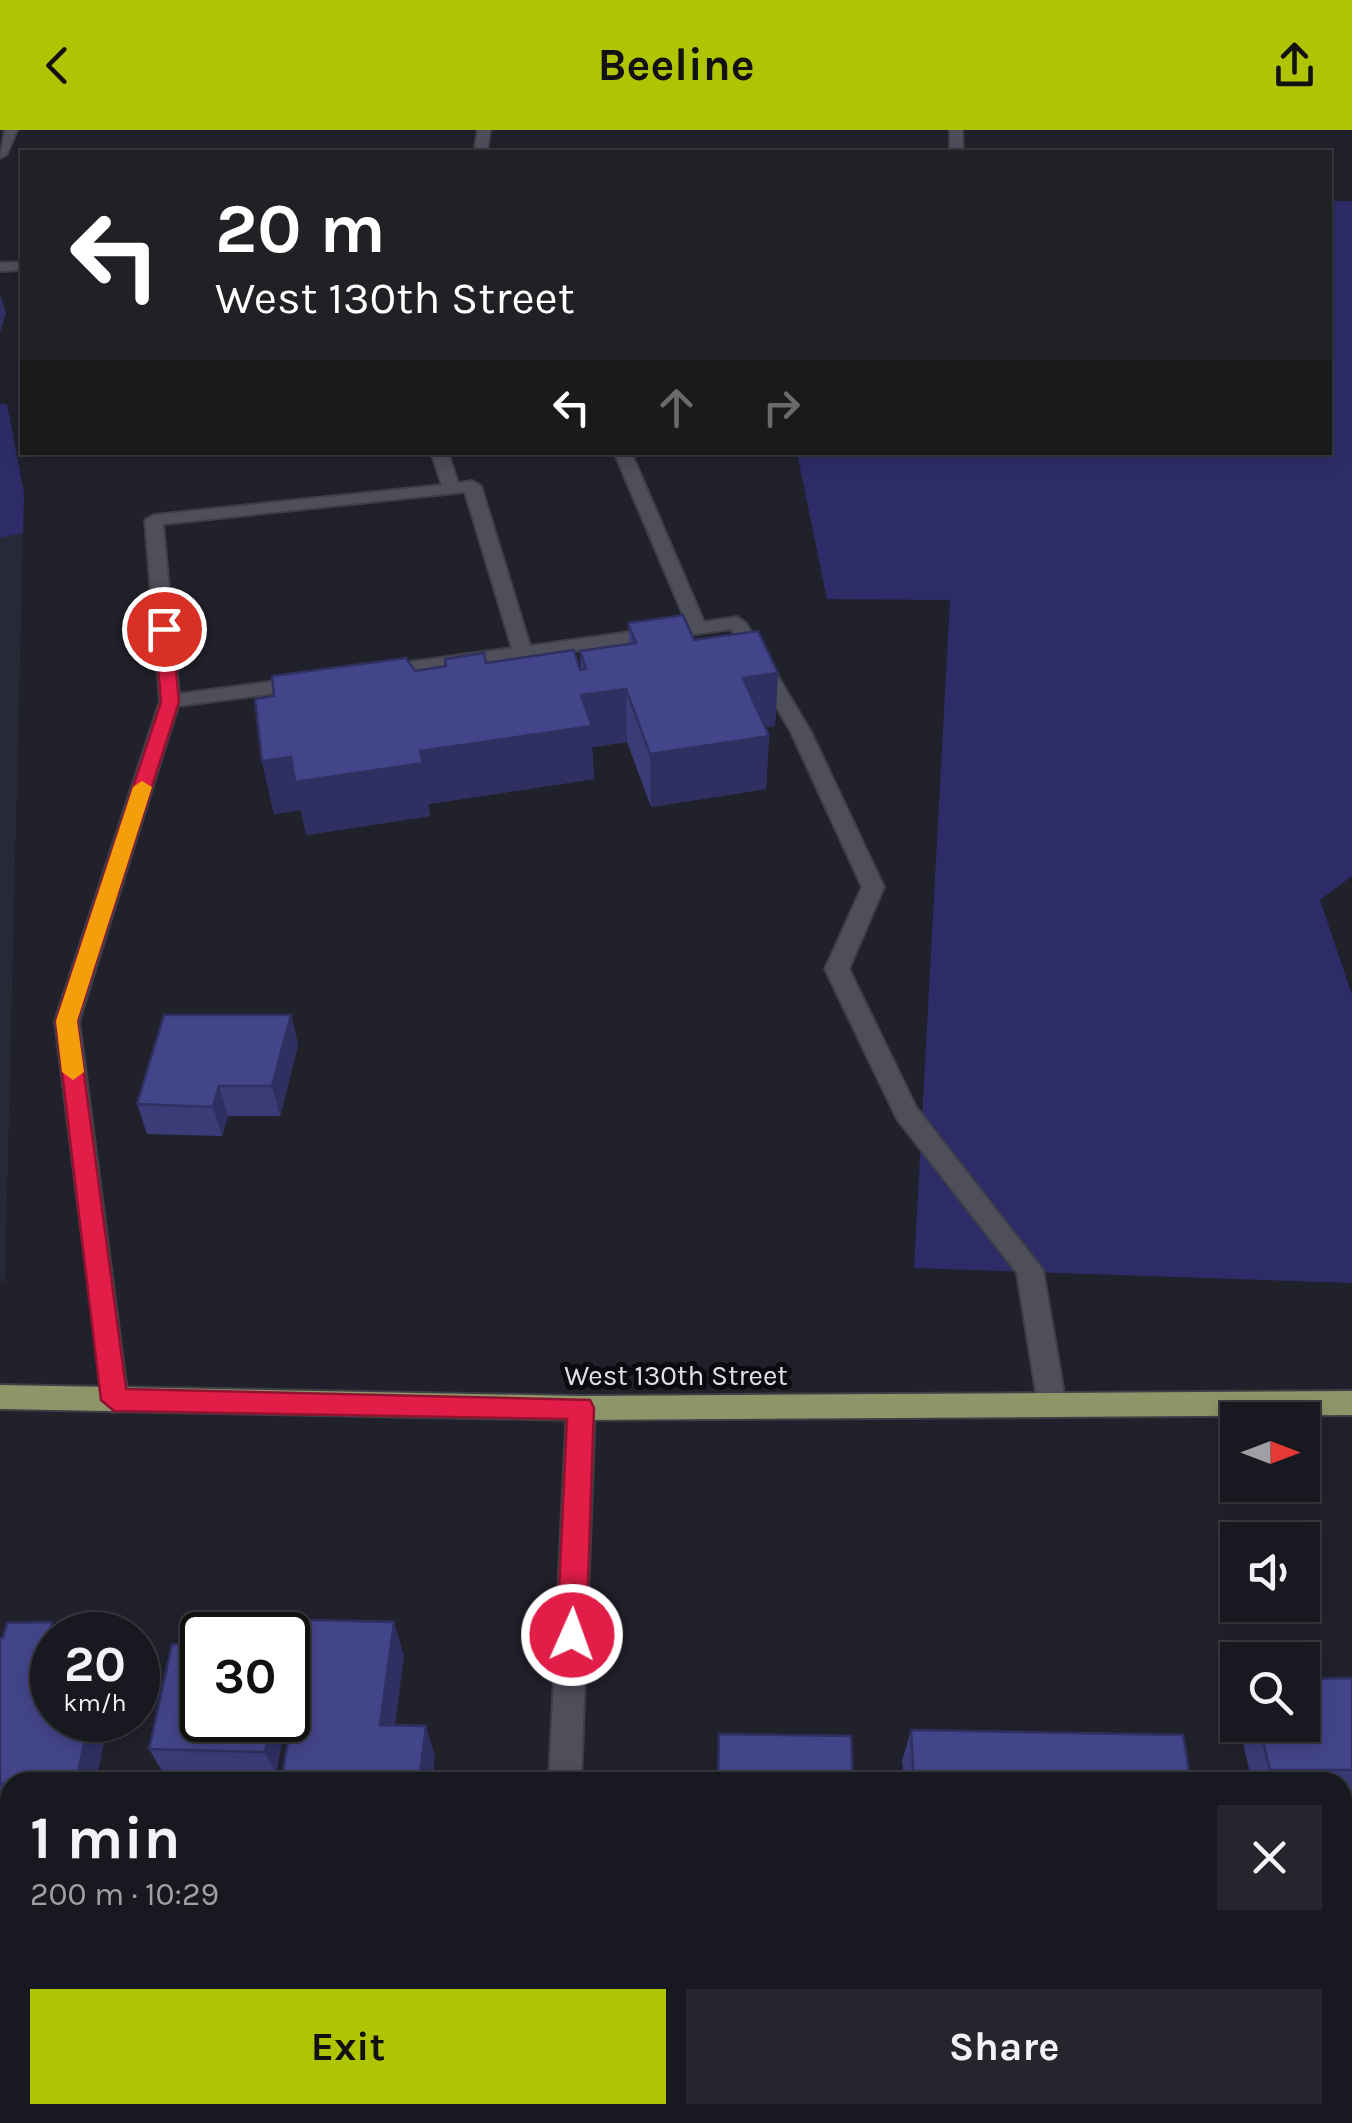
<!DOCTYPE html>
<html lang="en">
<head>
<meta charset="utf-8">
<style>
	body { margin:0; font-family:Karla,sans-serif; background:#25262d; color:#f1f3f6; height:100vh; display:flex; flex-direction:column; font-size:38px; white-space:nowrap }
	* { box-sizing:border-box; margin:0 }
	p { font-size:32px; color:#9fa0a5 }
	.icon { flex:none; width:55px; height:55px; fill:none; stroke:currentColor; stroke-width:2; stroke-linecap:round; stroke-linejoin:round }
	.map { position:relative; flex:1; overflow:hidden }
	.details { position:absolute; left:0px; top:1642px; width:1352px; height:352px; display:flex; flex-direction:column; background:#181920; border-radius:30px 30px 0 0; box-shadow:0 5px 15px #0003,0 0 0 2px #36383e }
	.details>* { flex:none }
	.hud { position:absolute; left:20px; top:20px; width:1312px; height:305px; border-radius:0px; box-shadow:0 5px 15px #0003,0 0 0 2px #36383e; background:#202124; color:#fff; overflow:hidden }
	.needle { width:65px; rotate:90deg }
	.tools { position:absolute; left:1220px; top:1272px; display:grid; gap:20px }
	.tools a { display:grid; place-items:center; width:100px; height:100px; border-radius:0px; background:#181920; box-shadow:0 5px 15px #0003,0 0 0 2px #36383e; font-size:50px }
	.speed { position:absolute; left:30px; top:1482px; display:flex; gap:20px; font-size:50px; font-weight:700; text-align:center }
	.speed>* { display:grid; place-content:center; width:130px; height:130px; border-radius:50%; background:#181920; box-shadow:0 5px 15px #0003,0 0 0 2px #36383e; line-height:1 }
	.speed small { font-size:25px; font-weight:400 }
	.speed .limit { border:5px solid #111; border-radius:15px; background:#fff; color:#111 }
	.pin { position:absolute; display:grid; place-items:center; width:85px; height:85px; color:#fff; margin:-42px; border:5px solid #fff; border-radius:50%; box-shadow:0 2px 10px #0007 }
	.me { position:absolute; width:110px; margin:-55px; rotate:2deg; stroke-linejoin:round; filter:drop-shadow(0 0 8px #0008) }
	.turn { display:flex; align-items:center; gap:35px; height:210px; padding:0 30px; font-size:45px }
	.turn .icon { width:130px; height:130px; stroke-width:2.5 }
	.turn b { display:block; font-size:70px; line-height:85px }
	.lanes { display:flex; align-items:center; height:95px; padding:0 30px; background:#0003; justify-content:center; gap:50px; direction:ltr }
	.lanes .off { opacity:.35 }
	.round { display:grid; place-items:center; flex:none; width:105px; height:105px; border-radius:0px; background:#25262d }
	.head { display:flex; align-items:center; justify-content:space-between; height:170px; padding:0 30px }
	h1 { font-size:60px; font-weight:700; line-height:75px }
	.button { display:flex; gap:20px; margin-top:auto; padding:20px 30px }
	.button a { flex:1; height:115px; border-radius:0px; background:#afc503; color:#111; font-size:40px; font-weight:700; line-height:115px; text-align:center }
	.button a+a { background:#25262d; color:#f1f3f6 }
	header { display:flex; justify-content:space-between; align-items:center; height:130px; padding:0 30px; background:#afc503; color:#111; font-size:45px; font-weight:700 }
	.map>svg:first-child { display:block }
	.built { fill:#272939 }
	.green { fill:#2d2c68 }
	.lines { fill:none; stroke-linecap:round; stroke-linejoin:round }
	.minor-casing { stroke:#3d3e46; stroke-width:4 }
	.major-casing { stroke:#3d3e46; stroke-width:4 }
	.minor { fill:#4e4f5a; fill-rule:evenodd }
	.major { fill:#8c9668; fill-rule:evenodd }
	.wall { fill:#3a3b77 }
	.shaded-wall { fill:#2f3061 }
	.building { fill:#43458a; stroke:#2f3061; stroke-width:2.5 }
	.route { fill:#e11d48; stroke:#92132f; stroke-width:2.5 }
	.slow { fill:#f59e0b }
	.labels { text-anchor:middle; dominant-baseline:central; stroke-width:10; stroke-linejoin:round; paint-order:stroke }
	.street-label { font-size:28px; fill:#e0e1e8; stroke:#0b0b0f }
</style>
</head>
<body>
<header><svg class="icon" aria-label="back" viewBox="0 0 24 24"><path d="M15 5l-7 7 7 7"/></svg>Beeline<svg class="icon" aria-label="share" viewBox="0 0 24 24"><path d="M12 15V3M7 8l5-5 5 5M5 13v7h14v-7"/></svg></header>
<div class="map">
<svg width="1352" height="1993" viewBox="0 0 1352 1993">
	<rect width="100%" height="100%" fill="#20212b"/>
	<path class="built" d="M 23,403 L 5,1151 L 0,1152 L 0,408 Z"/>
	<g class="green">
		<path d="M 1330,71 L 1352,71 L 1352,746 L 1320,770 L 1352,865 L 1352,1153 L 914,1138 L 950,470 L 827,469 L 797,323 L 1330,322 Z"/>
		<path d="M 0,274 L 7,274 L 24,363 L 23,403 L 0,408 Z"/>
	</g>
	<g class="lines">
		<defs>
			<g id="minor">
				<path d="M 5,0 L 17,0 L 7,24 L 0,28 Z"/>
				<path d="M 478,0 L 490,0 L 487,22 L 474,22 Z"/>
				<path d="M 950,0 L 962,0 L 963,22 L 950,22 Z"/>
				<path d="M 22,132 L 22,140 L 0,141 L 0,133 Z"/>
				<path d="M 431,322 L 448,322 L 458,353 L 472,351 L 481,356 L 530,516 L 687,494 L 614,322 L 631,322 L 704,492 L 737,487 L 746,493 L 811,602 L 884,757 L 849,839 L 916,977 L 1043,1140 L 1066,1275 L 1062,1284 L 1052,1287 L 1042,1284 L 1038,1275 L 1017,1143 L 897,989 L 825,839 L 862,757 L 791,602 L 731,499 L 381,548 L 371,542 L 381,536 L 512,518 L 465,362 L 163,394 L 179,564 L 306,547 L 316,553 L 306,559 L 178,576 L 79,891 L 128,1270 L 124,1279 L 114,1282 L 104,1279 L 55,891 L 160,571 L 145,390 L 154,385 L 442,355 Z"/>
				<path d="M 581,1266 L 591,1269 L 595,1278 L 581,1652 L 549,1652 L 567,1278 L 571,1269 Z"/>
				<path d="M 534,1985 L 570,1985 L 571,1993 L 533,1993 Z"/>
			</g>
			<path id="major" d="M 0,1255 L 581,1266 L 1352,1261 L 1352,1285 L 581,1290 L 0,1279 Z"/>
		</defs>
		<use href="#minor" class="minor-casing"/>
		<use href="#major" class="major-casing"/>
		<use href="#minor" class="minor"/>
		<use href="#major" class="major"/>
	</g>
	<g class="wall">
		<path d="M 628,493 L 694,510 L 778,543 L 775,596 L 765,597 L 769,606 L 766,659 L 651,677 L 627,612 L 592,617 L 594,649 L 428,674 L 430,686 L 306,705 L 301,680 L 274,684 L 262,631 L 415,541 L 486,533 L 581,540 L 580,521 L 629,514 Z"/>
		<path d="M 291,885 L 298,915 L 280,986 L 228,986 L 222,1006 L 147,1004 L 137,974 Z"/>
		<path d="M 0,1508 L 10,1652 L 10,1675 L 0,1675 Z"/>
		<path d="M 198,1515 L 298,1524 L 202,1590 L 286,1590 L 276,1644 L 162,1641 L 149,1619 Z"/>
		<path d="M 1352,1548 L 1352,1661 L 1342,1661 L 1342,1652 L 1252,1652 L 1239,1595 L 1302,1595 Z"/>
		<path d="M 1238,1567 L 1238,1589 L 1234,1573 Z"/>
		<path d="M 911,1600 L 1191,1652 L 904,1652 L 902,1631 Z"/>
		<rect x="1342" y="1697" width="10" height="96"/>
		<path d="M 248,1985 L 305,1985 L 304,1993 L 253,1990 Z"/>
	</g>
	<g class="shaded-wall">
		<path d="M 0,164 L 6,183 L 0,203 Z"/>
		<path d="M 778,543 L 775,596 L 741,601 L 743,548 Z"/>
		<path d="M 626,559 L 627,612 L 592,617 L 594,649 L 428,674 L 430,686 L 306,705 L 301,680 L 274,684 L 262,631 L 291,627 L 420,621 L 581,565 Z"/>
		<path d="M 769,606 L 766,659 L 651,677 L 650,624 Z"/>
		<path d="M 291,885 L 298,915 L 280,986 L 272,956 Z"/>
		<path d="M 219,956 L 228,986 L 222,1006 L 213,977 Z"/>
		<path d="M 52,1492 L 60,1505 L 52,1505 L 52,1522 L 46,1513 Z"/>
		<path d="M 394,1492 L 404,1526 L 391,1626 L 380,1595 Z"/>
		<path d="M 288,1500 L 298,1524 L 288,1580 Z"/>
		<path d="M 89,1590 L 109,1590 L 96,1652 L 76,1652 Z"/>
		<path d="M 271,1590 L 286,1590 L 276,1644 L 265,1622 Z"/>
		<path d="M 426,1596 L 435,1627 L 432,1652 L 419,1652 Z"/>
		<path d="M 298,1985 L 305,1985 L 304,1993 L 302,1993 L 298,1988 Z"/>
	</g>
	<g class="building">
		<path d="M 683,485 L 694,510 L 758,501 L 778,543 L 743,548 L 769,606 L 650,624 L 626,559 L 581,565 L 592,596 L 420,621 L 423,633 L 295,652 L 291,627 L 262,631 L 255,569 L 274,566 L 272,546 L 406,528 L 415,541 L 446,536 L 445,529 L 484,523 L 486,533 L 574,520 L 580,540 L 586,539 L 580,521 L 636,513 L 628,493 Z"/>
		<path d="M 164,885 L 291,885 L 272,956 L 219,956 L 213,977 L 137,974 Z"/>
		<path d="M 309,1490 L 394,1492 L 380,1595 L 426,1596 L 419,1652 L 281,1652 Z"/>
		<path d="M 52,1492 L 46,1513 L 52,1513 L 52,1590 L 89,1590 L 76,1652 L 0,1654 L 0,1508 L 3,1508 L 7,1493 Z"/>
		<path d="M 202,1498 L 288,1500 L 287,1505 L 202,1505 L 202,1590 L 271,1590 L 265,1622 L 149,1619 L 172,1514 L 198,1515 Z"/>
		<path d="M 1352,1548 L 1352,1640 L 1270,1640 L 1259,1595 L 1302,1595 L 1302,1549 Z"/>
		<path d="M 911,1600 L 1183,1605 L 1191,1652 L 914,1652 Z"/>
		<path d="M 719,1604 L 851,1606 L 853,1652 L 718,1652 Z"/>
		<rect x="1342" y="1697" width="10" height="87"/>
		<path d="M 266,1985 L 298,1985 L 298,1988 Z"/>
	</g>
	<path class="route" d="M 164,494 L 172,499 L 179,572 L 77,891 L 126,1259 L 590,1270 L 594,1278 L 586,1505 L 582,1515 L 572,1519 L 561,1515 L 557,1505 L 567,1289 L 114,1281 L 101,1270 L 56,891 L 161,572 L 155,499 Z"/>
	<path class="slow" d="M 142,651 L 152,657 L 77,891 L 84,942 L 73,950 L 62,942 L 56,891 L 133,657 Z"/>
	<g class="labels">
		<g class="street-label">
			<text x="676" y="1245">West 130th Street</text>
		</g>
	</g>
</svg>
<div class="tools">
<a><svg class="needle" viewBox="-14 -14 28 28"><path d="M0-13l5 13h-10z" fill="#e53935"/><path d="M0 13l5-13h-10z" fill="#9fa0a5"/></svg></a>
<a><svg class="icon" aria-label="sound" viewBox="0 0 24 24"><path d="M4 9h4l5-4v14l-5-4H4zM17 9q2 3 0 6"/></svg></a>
<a><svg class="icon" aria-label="search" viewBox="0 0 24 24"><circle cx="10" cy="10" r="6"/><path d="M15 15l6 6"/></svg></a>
</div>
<div class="speed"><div>20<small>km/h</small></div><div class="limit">30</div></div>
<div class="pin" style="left:164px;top:499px;background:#d93025"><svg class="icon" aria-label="arrive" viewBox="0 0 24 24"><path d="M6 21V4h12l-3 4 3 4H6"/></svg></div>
<svg class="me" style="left:572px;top:1505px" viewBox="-20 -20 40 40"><circle r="17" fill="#e11d48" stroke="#fff" stroke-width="3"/><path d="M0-11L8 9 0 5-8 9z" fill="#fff"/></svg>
<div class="hud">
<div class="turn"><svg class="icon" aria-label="left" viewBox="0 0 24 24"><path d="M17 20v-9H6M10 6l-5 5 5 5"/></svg><div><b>20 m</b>West 130th Street</div></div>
<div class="lanes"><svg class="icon" aria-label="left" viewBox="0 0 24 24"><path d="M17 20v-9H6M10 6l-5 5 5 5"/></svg><svg class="icon off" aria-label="ahead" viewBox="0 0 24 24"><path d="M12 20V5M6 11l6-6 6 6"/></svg><svg class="icon off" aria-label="right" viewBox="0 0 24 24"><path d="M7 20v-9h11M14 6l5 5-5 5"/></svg></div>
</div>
<section class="details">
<div class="head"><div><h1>1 min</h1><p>200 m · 10:29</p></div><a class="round"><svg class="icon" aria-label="close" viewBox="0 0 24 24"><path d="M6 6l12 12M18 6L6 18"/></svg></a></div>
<div class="button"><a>Exit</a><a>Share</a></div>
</section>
</div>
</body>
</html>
